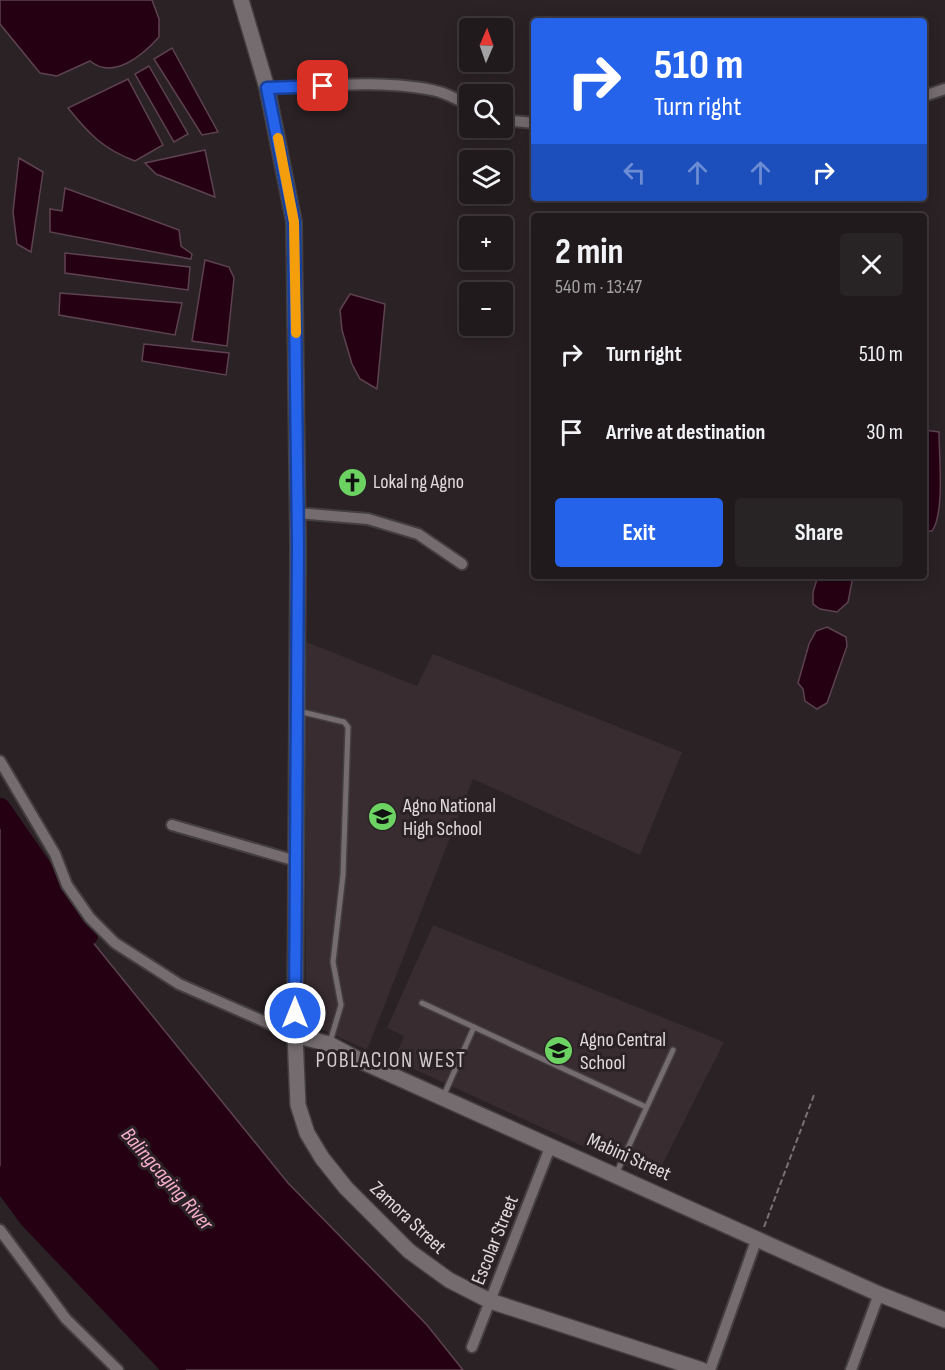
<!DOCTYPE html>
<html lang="en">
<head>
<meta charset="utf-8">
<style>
	body { margin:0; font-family:"Sofia Sans Condensed",sans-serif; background:#282325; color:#f1f3f6; height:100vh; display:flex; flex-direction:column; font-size:22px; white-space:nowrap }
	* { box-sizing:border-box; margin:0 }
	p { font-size:20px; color:#a2a1a3 }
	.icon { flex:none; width:33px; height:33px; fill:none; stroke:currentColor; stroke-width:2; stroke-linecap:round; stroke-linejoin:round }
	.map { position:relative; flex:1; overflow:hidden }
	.drawer { position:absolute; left:531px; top:213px; width:396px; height:366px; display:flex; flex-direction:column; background:#201a1c; border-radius:6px; box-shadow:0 3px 15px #0003,0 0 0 2px #3d383b }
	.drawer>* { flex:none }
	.guide { position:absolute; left:531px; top:18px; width:396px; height:183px; border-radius:6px; box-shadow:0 3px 15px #0003,0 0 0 2px #3d383b; background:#2563eb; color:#fff; overflow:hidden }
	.needle { width:39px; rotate:2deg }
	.controls { position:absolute; left:459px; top:18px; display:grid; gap:12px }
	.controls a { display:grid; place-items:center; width:54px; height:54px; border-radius:6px; background:#201a1c; box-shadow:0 3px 15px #0003,0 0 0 2px #3d383b; font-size:30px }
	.pin { position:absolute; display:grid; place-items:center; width:51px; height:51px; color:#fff; margin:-26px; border-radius:12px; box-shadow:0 3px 9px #0006 }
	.me { position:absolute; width:66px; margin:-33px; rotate:0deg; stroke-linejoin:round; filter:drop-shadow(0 0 4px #0008) }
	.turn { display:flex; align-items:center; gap:21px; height:126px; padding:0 24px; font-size:27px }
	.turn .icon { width:78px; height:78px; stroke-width:2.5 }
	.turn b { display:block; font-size:42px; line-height:51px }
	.lanes { display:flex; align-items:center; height:57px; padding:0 24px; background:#0003; justify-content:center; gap:30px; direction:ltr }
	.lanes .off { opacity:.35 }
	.round { display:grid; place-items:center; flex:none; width:63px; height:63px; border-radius:6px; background:#282325 }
	.overview { display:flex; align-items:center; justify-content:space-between; height:102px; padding:0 24px }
	h1 { font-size:36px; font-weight:700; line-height:45px }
	.action { display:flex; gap:12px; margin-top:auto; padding:12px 24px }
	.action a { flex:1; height:69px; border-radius:6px; background:#2563eb; color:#fff; font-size:24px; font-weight:700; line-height:69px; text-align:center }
	.action a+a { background:#282325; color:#f1f3f6 }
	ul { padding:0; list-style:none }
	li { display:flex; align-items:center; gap:18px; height:78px; padding:0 24px }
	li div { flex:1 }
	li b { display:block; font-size:22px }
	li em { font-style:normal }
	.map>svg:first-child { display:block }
	.built { fill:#382c31 }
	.water { fill:#250013; stroke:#5d4250; stroke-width:1.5 }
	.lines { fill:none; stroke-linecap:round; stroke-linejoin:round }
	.river { stroke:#250013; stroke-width:22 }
	.lane-casing { stroke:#433e40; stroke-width:8 }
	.street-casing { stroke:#433e40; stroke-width:14 }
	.secondary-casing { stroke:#433e40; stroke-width:18 }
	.path { stroke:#797275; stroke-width:2; stroke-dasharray:6 3; stroke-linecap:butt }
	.lane { stroke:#746c6f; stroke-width:5 }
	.street { stroke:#746c6f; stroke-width:10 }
	.secondary { stroke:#746c6f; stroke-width:15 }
	.route-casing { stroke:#184099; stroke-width:15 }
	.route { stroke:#2563eb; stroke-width:10 }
	.slow { stroke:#f59e0b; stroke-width:10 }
	.labels { text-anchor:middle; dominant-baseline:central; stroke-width:6; stroke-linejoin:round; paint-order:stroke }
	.poi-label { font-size:20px; fill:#e0dbdd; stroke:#2a2225; text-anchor:start }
	.street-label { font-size:20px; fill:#e0dbdd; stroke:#2a2225 }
	.water-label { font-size:21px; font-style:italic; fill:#faafcf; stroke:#2a2225 }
	.quarter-label { font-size:22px; letter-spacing:1.5px; fill:#d4cace; stroke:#2a2225 }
</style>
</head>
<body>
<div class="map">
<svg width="945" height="1370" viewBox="0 0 945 1370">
	<rect width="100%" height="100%" fill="#2a2225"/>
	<g class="built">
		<path d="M 304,641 L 417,686 L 433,654 L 682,752 L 640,855 L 473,779 L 367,1050 L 306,1022 Z"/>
		<path d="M 433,925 L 724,1042 L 655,1179 L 394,1060 L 404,1036 L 387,1028 Z"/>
	</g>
	<g class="water">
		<path d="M 0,0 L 152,0 L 159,19 L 159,37 C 142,56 113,80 90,61 L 57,76 L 40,73 L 0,24 Z"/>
		<path d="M 172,48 L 218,132 L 202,135 L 154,59 Z"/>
		<path d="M 149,66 L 188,134 L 174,142 L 135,74 Z"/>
		<path d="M 128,79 L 163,145 L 135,161 C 103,149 89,134 68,108 Z"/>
		<path d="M 205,150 L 215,197 L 156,174 L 145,163 Z"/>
		<path d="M 19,158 L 43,172 L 31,252 L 17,244 L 13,212 Z"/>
		<path d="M 65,188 L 179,230 L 181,246 L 192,254 L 191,259 L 50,232 L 50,209 L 62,211 Z"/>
		<path d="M 65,253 L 190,267 L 188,290 L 65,273 Z"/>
		<path d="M 205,260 L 229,267 L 234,278 L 227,346 L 192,341 Z"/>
		<path d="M 60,293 L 182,303 L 175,335 L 59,315 Z"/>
		<path d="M 350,294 L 385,304 L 377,389 L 360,379 L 352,364 L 342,330 L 340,310 Z"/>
		<path d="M 144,344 L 229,353 L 226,375 L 142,361 Z"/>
		<path d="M 924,430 L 939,432 C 939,456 945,513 932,531 L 924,531 Z"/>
		<path d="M 818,576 L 853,576 L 848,602 L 837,612 L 820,609 L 813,604 L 813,592 Z"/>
		<path d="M 827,627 L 846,637 L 847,646 L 827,703 L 817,709 L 805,701 L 803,689 L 798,683 L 809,644 L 816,631 Z"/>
		<path d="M 0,809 L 87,935 L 288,1183 L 427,1325 L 463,1370 L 175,1370 L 30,1218 L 0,1177 Z"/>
	</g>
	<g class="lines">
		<g class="river">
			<path d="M 0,809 L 87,935"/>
			<path d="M 0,1177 L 30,1218 L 175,1370"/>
		</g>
		<defs>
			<g id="lane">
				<path d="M 298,711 L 344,722 L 348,727 L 343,875 L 333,962 L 341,1005 L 330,1042"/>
				<path d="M 422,1003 L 646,1107"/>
				<path d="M 443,1097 L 474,1027"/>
				<path d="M 616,1174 L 673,1050"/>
			</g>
			<g id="street">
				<path d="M 267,88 C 319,86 390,79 440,92 C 450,95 460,101 470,106"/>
				<path d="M 924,96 L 945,89"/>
				<path d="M 502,120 L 534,123"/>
				<path d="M 297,513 L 368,519 L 418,534 L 462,564"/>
				<path d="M 0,761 L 55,854 L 67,885 L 90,918 L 115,943 L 179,984 L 295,1035"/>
				<path d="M 172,825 L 296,861"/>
				<path d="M 0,1230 L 66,1319 L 118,1370"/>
				<path d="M 472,1347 L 551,1145"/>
				<path d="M 710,1370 L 757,1238"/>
				<path d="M 851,1370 L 879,1294"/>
			</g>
			<g id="secondary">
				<path d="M 241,0 L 267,88 L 294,222 L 298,546 L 295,1035 L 298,1105 L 307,1133 L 322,1158 L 346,1188 L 409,1251 L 449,1280 L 490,1301 L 702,1370"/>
				<path d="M 295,1035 L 329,1044 L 365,1063 L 879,1294 L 945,1320"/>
			</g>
		</defs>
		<use href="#lane" class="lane-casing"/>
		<use href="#street" class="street-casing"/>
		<use href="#secondary" class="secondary-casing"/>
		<path class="path" d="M 764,1227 L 814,1095"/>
		<use href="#lane" class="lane"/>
		<use href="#street" class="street"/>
		<use href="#secondary" class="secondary"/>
	</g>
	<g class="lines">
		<defs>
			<path id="route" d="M 295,1013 L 298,546 L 294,222 L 267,88 L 323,86"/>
		</defs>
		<use href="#route" class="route-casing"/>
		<use href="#route" class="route"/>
		<path class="slow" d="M 278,138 L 294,222 L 296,333"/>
	</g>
	<defs>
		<symbol id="church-disc" viewBox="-11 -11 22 22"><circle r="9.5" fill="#6cd362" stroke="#2a2225"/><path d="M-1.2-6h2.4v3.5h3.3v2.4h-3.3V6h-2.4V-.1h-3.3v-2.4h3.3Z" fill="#111"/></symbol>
		<symbol id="school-disc" viewBox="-11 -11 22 22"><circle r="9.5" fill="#6cd362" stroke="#2a2225"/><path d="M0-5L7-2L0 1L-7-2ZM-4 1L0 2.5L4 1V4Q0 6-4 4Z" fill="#111"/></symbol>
	</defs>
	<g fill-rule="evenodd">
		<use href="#church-disc" x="336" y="466" width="33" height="33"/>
		<use href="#school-disc" x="366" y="800" width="33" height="33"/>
		<use href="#school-disc" x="542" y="1034" width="33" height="33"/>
	</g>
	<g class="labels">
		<g class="poi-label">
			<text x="373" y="482">Lokal ng Agno</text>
			<text x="403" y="806">Agno National<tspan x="403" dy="23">High School</tspan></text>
			<text x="580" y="1040">Agno Central<tspan x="580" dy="23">School</tspan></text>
		</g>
		<g class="street-label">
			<text transform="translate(629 1157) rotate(24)">Mabini Street</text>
			<text transform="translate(408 1218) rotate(43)">Zamora Street</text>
			<text transform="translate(495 1240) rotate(-68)">Escolar Street</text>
		</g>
		<g class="water-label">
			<text transform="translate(167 1179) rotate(49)">Balingcaging River</text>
		</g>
		<g class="quarter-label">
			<text x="391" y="1060">POBLACION WEST</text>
		</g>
	</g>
</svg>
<div class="controls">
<a><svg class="needle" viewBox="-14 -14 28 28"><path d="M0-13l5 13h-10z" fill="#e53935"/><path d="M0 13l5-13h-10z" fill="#a2a1a3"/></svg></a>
<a><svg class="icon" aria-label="search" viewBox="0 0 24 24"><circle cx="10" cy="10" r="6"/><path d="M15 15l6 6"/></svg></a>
<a><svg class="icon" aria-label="layers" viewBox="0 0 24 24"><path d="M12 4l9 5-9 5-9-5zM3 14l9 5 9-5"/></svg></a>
<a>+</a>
<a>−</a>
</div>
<div class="pin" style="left:323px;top:86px;background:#d93025"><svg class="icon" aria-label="arrive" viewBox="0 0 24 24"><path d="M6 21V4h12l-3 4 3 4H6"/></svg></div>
<svg class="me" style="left:295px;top:1013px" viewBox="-20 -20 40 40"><circle r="17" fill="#2563eb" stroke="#fff" stroke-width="3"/><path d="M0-11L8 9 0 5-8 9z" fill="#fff"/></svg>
<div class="guide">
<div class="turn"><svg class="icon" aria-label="right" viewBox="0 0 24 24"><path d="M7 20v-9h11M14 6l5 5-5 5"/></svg><div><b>510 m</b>Turn right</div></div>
<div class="lanes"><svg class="icon off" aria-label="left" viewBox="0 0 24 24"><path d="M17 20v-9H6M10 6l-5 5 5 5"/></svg><svg class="icon off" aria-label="ahead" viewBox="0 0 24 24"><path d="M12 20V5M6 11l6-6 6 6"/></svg><svg class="icon off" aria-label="ahead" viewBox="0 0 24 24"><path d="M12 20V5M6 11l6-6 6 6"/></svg><svg class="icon" aria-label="right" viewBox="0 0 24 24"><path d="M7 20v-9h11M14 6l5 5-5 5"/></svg></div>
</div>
<section class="drawer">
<div class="overview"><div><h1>2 min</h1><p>540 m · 13:47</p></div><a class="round"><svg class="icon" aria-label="close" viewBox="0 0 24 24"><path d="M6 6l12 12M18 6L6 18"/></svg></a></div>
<ul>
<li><svg class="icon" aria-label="right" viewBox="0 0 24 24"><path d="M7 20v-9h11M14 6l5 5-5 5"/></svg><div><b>Turn right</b></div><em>510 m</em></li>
<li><svg class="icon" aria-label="arrive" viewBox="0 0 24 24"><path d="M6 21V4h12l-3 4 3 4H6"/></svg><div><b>Arrive at destination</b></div><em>30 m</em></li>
</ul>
<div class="action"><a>Exit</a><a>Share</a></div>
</section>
</div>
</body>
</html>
